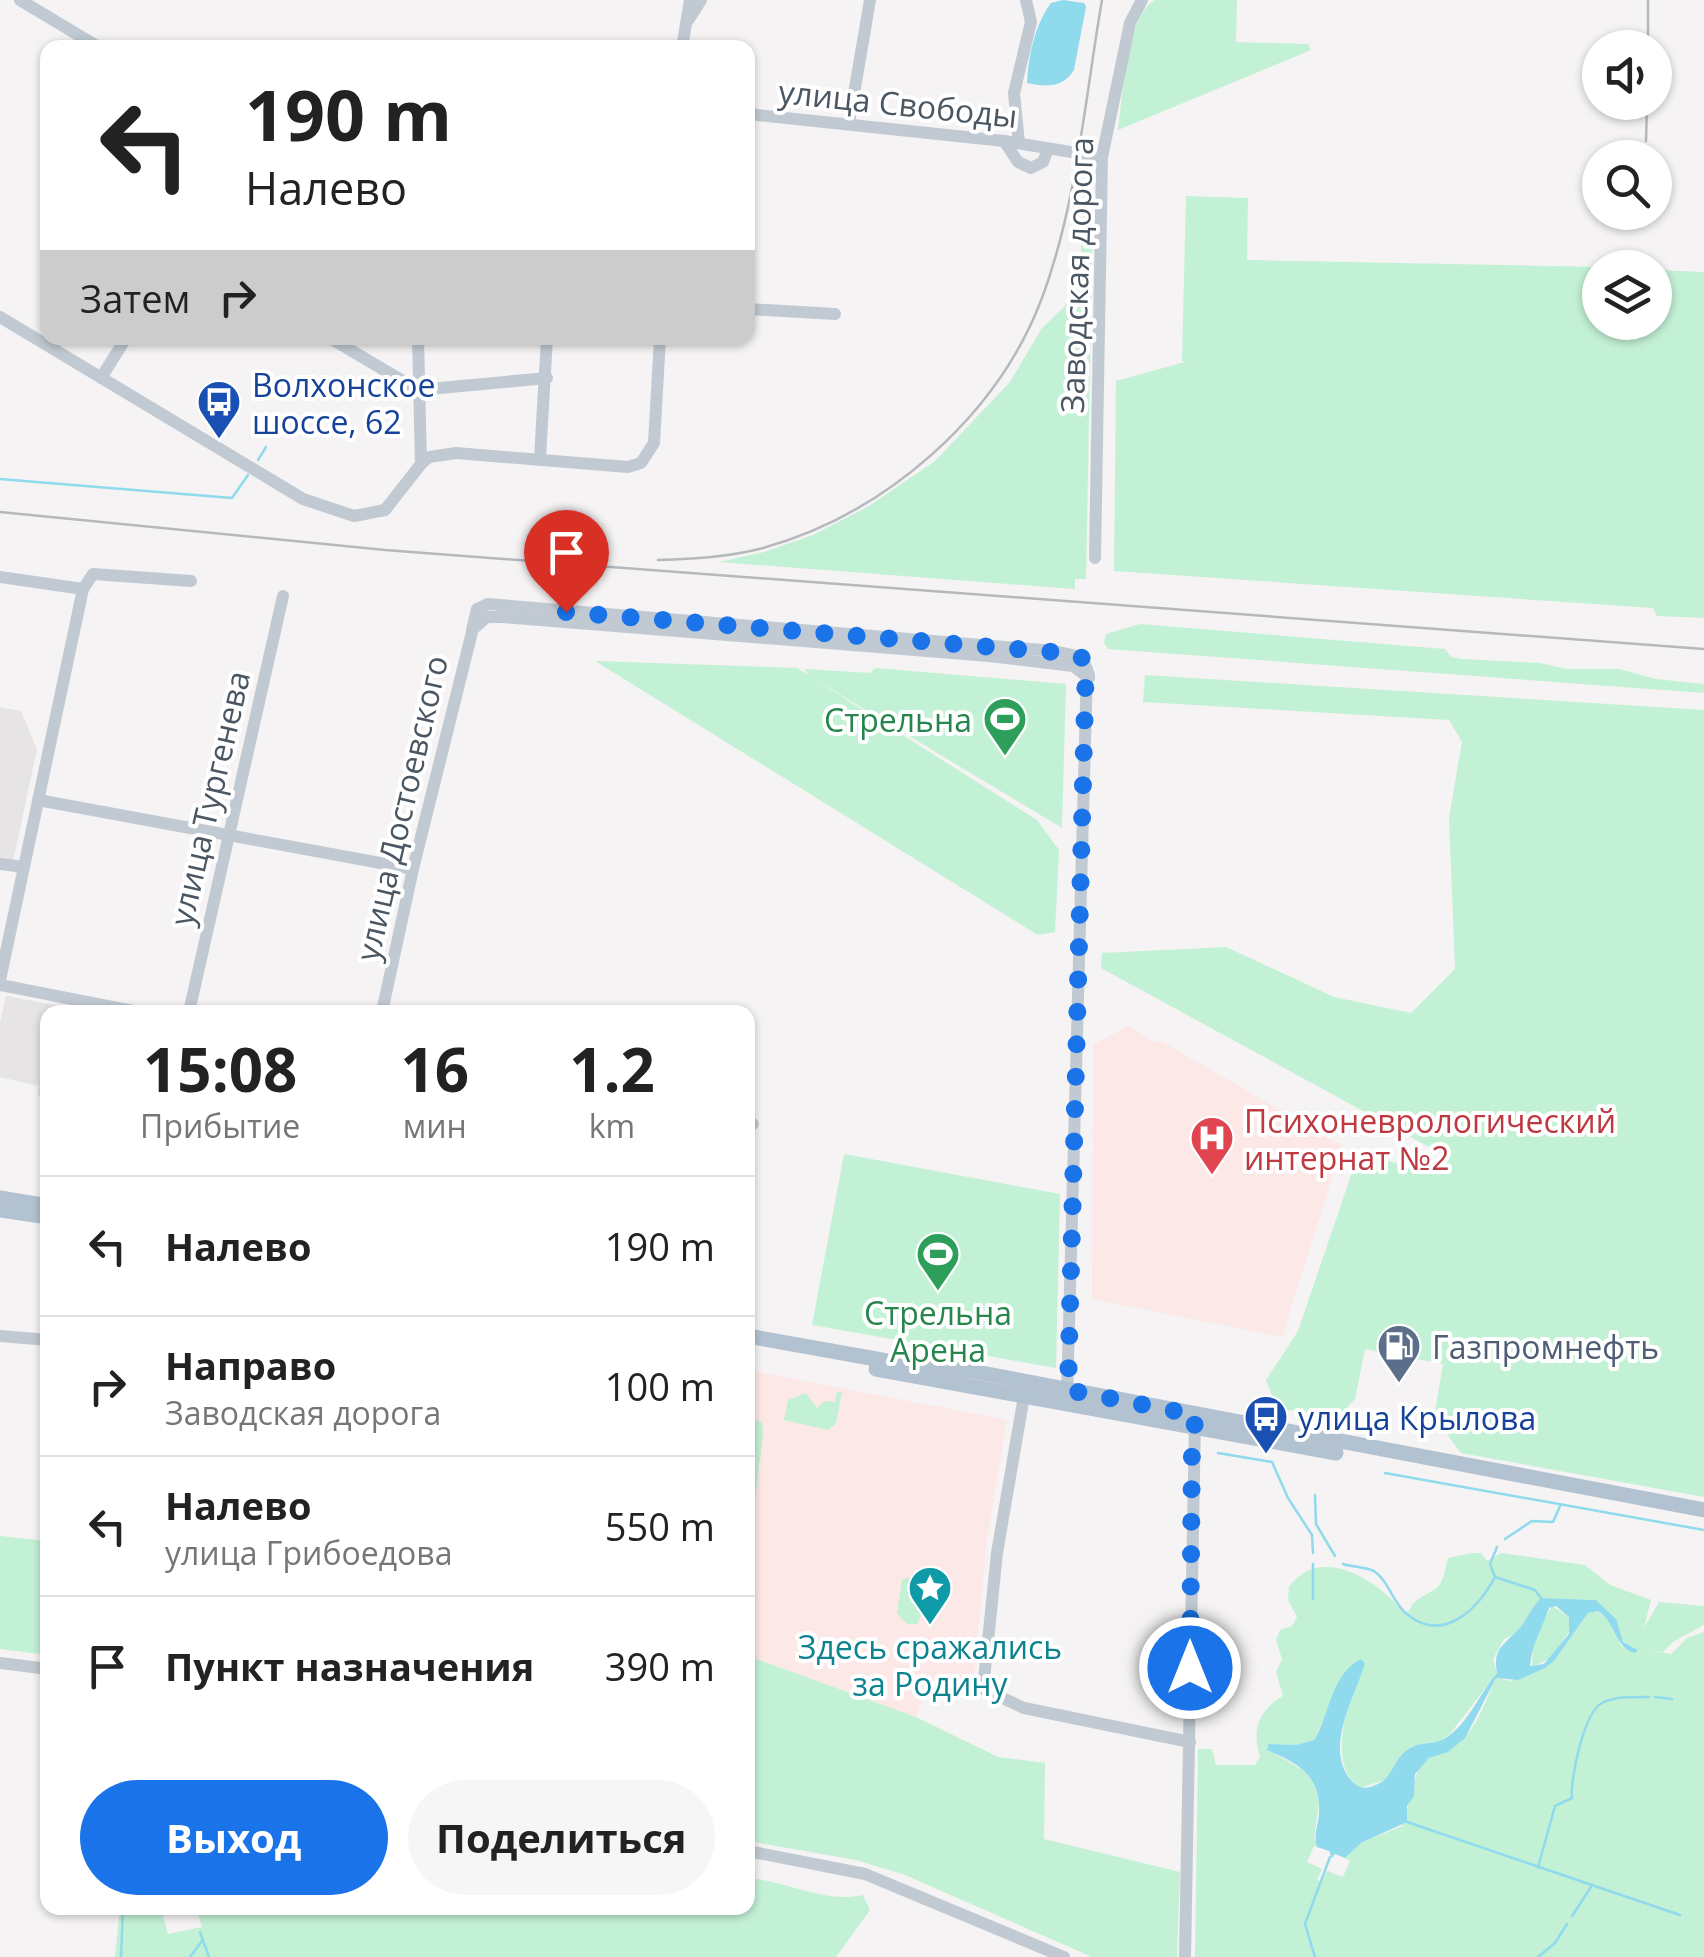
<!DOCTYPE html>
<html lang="ru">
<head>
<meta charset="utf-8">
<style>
	body { margin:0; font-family:"Open Sans",sans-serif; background:#f6f6f6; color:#222; height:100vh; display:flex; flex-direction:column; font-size:38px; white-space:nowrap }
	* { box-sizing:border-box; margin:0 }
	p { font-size:32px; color:#767676 }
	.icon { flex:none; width:55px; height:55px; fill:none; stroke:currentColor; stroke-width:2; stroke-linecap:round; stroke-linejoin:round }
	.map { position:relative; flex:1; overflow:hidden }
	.panel { position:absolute; left:40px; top:1005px; width:715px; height:910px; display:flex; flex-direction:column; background:#fff; border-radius:20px; box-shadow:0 2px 8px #0004 }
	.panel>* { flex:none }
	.hud { position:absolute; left:40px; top:40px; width:715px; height:305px; border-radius:20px; box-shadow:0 2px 8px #0004; background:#fff; color:#222; overflow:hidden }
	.fabs { position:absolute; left:1582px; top:30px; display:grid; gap:20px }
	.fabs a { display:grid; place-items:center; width:90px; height:90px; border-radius:50%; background:#fff; box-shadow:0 2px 8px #0004; font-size:50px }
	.pin { position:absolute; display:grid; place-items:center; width:85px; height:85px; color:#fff; margin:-102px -42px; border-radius:50% 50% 50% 0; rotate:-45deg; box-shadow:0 0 10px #0007 }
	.pin .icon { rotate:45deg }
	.me { position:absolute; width:110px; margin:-55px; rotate:0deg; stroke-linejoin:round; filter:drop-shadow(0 0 8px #0008) }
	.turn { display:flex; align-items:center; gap:35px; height:210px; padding:0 40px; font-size:45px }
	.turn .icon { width:130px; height:130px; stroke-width:2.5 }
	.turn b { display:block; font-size:70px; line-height:85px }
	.then { display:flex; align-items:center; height:95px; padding:0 40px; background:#0003; gap:20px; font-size:38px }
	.eta { display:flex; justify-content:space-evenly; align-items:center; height:170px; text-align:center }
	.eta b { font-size:60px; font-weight:700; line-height:70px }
	.primary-button { display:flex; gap:20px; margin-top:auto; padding:20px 40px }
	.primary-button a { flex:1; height:115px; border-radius:60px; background:#1a73e8; color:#fff; font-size:40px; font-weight:700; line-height:115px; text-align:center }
	.primary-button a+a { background:#f6f6f6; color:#222 }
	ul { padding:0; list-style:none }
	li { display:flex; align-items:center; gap:30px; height:140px; padding:0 40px; border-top:2px solid #e0e0e0 }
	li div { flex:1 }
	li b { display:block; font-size:38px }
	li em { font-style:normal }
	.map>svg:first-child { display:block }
	.education { fill:#e6e4e5 }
	.medical { fill:#fce8e6 }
	.green { fill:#c3f1d5; fill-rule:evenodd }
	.water { fill:#90daee; fill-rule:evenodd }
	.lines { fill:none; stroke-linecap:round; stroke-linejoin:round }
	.stream { stroke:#90daee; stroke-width:2.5 }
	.minor { stroke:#c1cad2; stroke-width:12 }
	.major { stroke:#b3c2d1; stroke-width:15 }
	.rail { stroke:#b5b8bd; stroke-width:2.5 }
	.route { stroke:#1a73e8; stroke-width:18; stroke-dasharray:0 32.4 }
	.labels { text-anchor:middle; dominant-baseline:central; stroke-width:8; stroke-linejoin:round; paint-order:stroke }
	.street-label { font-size:32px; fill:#4a5661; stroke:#fff }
	.transit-label { font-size:32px; fill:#164399; stroke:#fff; text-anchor:start }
	.leisure-label { font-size:32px; fill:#27864d; stroke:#fff; text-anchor:end }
	.health-label { font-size:32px; fill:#be3a42; stroke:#fff; text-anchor:start }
	.service-label { font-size:32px; fill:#4e5e75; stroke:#fff; text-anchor:start }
	.culture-label { font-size:32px; fill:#0d838f; stroke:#fff }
</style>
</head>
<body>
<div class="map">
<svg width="1704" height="1957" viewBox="0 0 1704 1957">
	<rect width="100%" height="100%" fill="#f5f3f3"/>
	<g class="education">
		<path d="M 0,707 L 21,711 L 37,749 L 13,862 L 0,860 Z"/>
		<path d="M 6,996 L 92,1012 L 48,1012 L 47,1100 L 37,1095 L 39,1086 L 0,1077 L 0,1023 Z"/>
	</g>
	<g class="medical">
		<path d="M 1128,1026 L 1153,1041 L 1163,1042 L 1342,1146 L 1282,1337 L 1092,1299 L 1093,1045 Z"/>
		<path d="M 748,1370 L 1007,1420 L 986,1547 L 973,1686 L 949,1681 L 924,1696 L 916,1717 L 748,1656 Z"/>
	</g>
	<g class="green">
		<path d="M 1237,0 L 1236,42 L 1308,44 L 1311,50 L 1118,130 C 1123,97 1126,16 1155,0 Z"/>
		<path d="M 1186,196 L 1248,198 L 1247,260 L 1604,267 L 1600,268 L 1600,322 L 1655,322 L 1655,270 L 1704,272 L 1704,618 L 1657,616 L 1653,608 L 1114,571 L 1116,381 L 1185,362 L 1182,361 Z"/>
		<path d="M 1084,203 L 1093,204 L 1086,579 L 1075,579 L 1075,589 L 719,562 L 764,552 L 813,535 L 869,506 L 935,461 L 1010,382 L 1042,328 L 1068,303 L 1081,253 Z"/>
		<path d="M 1140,624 L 1445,649 L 1451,657 L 1463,659 L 1540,663 L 1567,669 L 1619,669 L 1656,679 L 1704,684 L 1704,693 L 1108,649 L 1104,643 L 1106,634 Z"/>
		<path d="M 595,661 L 797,668 L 810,676 L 804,669 L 870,673 L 875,668 L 1066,684 L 1062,828 L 811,677 L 1037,820 L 1059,850 L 1055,932 L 1038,935 Z"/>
		<path d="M 1145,675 L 1704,710 L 1704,1497 L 1461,1453 L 1434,1417 L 1443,1364 L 1365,1349 L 1355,1399 L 1339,1416 L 1277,1409 L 1266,1380 L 1298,1331 L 1359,1152 L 1422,1171 L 1442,1154 L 1101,968 L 1102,953 L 1226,947 L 1334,997 L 1411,1013 L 1455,969 L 1449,818 L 1462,742 L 1449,720 L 1143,702 Z"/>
		<path d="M 844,1154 L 1060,1194 L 1056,1368 L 812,1325 Z"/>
		<path d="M 837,1392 L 842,1392 L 836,1424 L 828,1430 L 784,1420 L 788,1400 L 806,1393 L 817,1408 L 825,1401 L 835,1402 Z"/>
		<path d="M 748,1415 L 762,1423 L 763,1435 L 748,1554 Z"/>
		<path d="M 0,1536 L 47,1541 L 47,1655 L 0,1649 Z"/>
		<path d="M 1472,1553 L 1481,1553 L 1487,1561 L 1501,1553 L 1585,1565 L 1610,1585 L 1651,1600 L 1644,1628 L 1659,1602 L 1704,1606 L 1704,1625 L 1673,1642 L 1662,1653 L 1644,1649 L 1671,1654 L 1687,1638 L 1704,1632 L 1704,1957 L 1195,1957 L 1198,1749 L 1212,1749 L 1216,1765 L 1255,1765 L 1260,1756 C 1251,1730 1259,1710 1283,1696 L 1276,1672 L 1282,1659 L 1276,1640 L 1280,1630 L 1292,1626 L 1297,1617 L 1288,1600 L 1289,1587 C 1320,1544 1377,1579 1403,1612 L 1409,1611 L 1413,1603 C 1440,1584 1440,1594 1448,1558 ZM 1541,1598 L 1596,1600 L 1615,1619 L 1623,1642 L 1635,1648 L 1622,1647 L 1610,1622 L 1598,1611 L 1588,1613 L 1554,1661 L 1545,1668 L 1511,1681 L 1496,1678 C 1486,1699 1478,1726 1461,1741 C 1449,1752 1430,1754 1420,1766 C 1416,1771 1407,1815 1402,1826 L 1361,1843 L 1345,1858 L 1350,1861 L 1343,1877 L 1327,1871 L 1322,1882 L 1317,1880 L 1322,1869 L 1307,1862 L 1314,1846 L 1317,1847 L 1314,1837 L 1319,1803 L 1313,1776 L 1267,1749 L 1268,1744 L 1296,1745 L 1314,1740 L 1341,1680 L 1353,1691 C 1343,1722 1331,1765 1359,1788 L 1385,1780 L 1413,1746 L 1442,1740 L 1450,1734 L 1497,1673 L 1493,1659 L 1504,1639 L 1515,1634 Z"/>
		<path d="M 909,1577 L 926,1586 L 926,1605 L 917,1624 L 907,1624 L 897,1613 L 902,1580 Z"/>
		<path d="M 1552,1606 L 1569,1617 L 1571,1629 L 1551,1658 L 1532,1667 L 1533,1638 Z"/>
		<path d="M 748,1656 L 916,1717 L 998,1757 L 1045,1763 L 1044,1839 L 1180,1872 L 1177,1957 L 1092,1957 L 905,1875 L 856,1860 L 748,1841 Z"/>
		<path d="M 748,1878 C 787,1881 824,1904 863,1895 L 870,1910 L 836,1957 L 115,1957 L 120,1908 L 150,1908 L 152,1915 L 162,1912 L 168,1934 L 202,1927 L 196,1908 L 748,1908 Z"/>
	</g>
	<g class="water">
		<path d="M 1063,0 L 1084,3 L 1086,7 L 1074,70 C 1063,88 1046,87 1027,83 C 1028,57 1035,24 1051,3 Z"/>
		<path d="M 1541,1598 L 1596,1600 L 1616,1619 L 1623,1642 L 1638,1650 L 1635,1653 C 1614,1647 1616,1622 1598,1611 L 1588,1613 L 1554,1661 L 1545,1668 L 1518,1680 L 1496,1678 L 1465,1738 L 1448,1752 L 1429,1758 L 1415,1774 L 1414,1796 L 1407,1806 L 1407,1822 L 1361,1843 L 1345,1858 L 1335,1854 L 1332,1858 L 1329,1851 L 1317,1847 C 1313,1835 1318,1827 1319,1814 C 1321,1775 1299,1764 1267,1750 L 1268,1744 L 1296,1745 L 1314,1740 C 1330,1714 1331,1674 1361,1659 L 1365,1663 C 1356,1695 1323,1748 1351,1780 C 1359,1790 1367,1789 1378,1784 C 1393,1777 1394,1759 1407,1750 C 1419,1741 1432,1745 1444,1739 C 1467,1726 1480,1693 1497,1673 C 1493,1650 1501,1647 1516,1632 C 1526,1622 1531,1608 1541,1598 ZM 1556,1606 L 1569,1617 L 1569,1634 L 1544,1664 L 1530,1666 C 1532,1643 1542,1629 1549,1608 Z"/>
	</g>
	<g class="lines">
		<g class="stream">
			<path d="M 258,460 L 266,447"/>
			<path d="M 0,479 L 232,498 L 248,475"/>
			<path d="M 1218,1453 L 1272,1462 L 1288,1498 L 1312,1535 L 1313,1553"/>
			<path d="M 1385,1473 L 1704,1530"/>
			<path d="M 1315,1495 L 1316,1524 L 1335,1556"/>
			<path d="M 1505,1539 L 1532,1521 L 1553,1522 L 1560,1506"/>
			<path d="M 1313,1564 L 1313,1599"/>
			<path d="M 1343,1564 C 1352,1567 1365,1567 1374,1571 C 1389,1581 1393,1604 1408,1615 C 1445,1644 1479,1607 1495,1577 L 1535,1590 L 1541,1598"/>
			<path d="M 1495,1577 L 1490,1564 L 1497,1547"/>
			<path d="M 1655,1697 L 1672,1699"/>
			<path d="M 1407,1822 L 1680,1915"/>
			<path d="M 1538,1867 L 1555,1806 L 1572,1798 C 1570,1779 1584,1712 1602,1703 C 1616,1696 1634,1697 1649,1697"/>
			<path d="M 1572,1916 L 1591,1887"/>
			<path d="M 200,1932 L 209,1957"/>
			<path d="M 121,1957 L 123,1908"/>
			<path d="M 190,1957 L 202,1941"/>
			<path d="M 1315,1957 L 1305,1924 L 1330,1857"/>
			<path d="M 1538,1957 L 1555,1943 L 1567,1924"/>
		</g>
		<g class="minor">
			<path d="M 20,0 L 100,48"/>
			<path d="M 689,19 L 701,0"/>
			<path d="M 682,48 L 690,0"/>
			<path d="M 748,114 L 1004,141 L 1102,157"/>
			<path d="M 849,123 L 870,0"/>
			<path d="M 1004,141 L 1018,162 L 1031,168 L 1043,162 L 1048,149"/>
			<path d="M 1019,143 L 1014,93 L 1031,22 L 1026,0"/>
			<path d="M 748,309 L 835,314"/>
			<path d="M 0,317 L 303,499 L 354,516 L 385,510 L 421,464 L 418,338"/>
			<path d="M 330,338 L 418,390 L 547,378"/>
			<path d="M 101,378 L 126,338"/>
			<path d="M 540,458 L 547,338"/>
			<path d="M 421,464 L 429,457 L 456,453 L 628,467 L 641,463 L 654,443 L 660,338"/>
			<path d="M 1095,558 L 1102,157 L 1130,23 L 1142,0"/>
			<path d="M 0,577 L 83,589"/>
			<path d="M 473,629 L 487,617 L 503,617 L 989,656 L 1073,666 L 1089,678"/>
			<path d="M 472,630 L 477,609 L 488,604 L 1054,651 L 1082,657 L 1089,675"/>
			<path d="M 38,800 L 413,869"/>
			<path d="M 0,864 L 23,867"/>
			<path d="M 0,980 L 83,589 L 93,574 L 191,581"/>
			<path d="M 0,985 L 138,1012"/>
			<path d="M 189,1012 L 283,596"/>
			<path d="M 382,1012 L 413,869 L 474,624"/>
			<path d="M 748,1123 L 753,1124"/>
			<path d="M 0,1336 L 48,1340"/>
			<path d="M 1024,1396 L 997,1553 L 983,1689 L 1024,1708 L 1190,1742"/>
			<path d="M 1067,1397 L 1087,669"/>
			<path d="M 0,1663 L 48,1669"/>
			<path d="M 748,1851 L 865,1874 L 1064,1957"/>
			<path d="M 1185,1957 L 1195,1420"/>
		</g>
		<g class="major">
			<path d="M 0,1198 L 48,1206"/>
			<path d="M 0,1210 L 48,1217"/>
			<path d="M 748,1336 L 921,1367 L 971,1371 L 1704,1510"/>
			<path d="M 876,1369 L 1336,1453"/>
		</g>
		<g class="rail">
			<path d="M 1648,48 L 1648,0"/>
			<path d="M 1646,141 L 1647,102"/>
			<path d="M 0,512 L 385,550 L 1704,649"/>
			<path d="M 658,560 C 693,559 729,557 763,548 C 885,514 997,417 1042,298 C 1077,204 1085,98 1102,0"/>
		</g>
	</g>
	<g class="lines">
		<path class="route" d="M 566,612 L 1054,652 L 1078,655 L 1086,661 L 1068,1390 L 1196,1415 L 1192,1443 L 1190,1668"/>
	</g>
	<defs>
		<symbol id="bus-pin" viewBox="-11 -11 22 30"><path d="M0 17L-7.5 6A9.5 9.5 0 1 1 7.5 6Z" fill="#1a4fb4" stroke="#fff"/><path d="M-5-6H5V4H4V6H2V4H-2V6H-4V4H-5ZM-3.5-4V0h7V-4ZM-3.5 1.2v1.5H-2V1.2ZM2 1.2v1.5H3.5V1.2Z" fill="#fff"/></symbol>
		<symbol id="stadium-pin" viewBox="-11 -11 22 30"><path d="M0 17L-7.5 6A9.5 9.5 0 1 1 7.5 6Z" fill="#2e9e5b" stroke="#fff"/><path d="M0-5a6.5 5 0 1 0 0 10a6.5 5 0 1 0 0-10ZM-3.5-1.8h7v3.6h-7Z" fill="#fff"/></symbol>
		<symbol id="hospital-pin" viewBox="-11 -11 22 30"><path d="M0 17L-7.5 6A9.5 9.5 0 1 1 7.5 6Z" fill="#e0444e" stroke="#fff"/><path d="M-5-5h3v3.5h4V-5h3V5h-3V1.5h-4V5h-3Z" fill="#fff"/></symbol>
		<symbol id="fuel-pin" viewBox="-11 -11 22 30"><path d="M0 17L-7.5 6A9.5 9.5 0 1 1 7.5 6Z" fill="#5c6f8a" stroke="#fff"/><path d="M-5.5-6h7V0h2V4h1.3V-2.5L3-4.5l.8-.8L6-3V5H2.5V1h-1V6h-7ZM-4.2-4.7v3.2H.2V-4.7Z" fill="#fff"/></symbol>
		<symbol id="sight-pin" viewBox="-11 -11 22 30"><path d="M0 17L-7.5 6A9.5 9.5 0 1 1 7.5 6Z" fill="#0f9aa8" stroke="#fff"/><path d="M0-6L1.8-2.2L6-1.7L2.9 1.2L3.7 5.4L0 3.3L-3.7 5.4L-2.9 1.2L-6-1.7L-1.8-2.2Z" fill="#fff"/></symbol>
	</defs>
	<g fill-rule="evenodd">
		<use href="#bus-pin" x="194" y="377" width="50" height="68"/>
		<use href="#stadium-pin" x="980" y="694" width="50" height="68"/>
		<use href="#hospital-pin" x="1187" y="1113" width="50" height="68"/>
		<use href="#stadium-pin" x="913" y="1229" width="50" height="68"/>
		<use href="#fuel-pin" x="1374" y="1321" width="50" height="68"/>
		<use href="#bus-pin" x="1241" y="1392" width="50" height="68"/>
		<use href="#sight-pin" x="905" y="1563" width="50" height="68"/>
	</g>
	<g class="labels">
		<g class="street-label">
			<text transform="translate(898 103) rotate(6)">улица Свободы</text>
			<text transform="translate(1076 275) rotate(-88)">Заводская дорога</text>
			<text transform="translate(209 798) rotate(-77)">улица Тургенева</text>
			<text transform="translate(401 808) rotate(-77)">улица Достоевского</text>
		</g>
		<g class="transit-label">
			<text x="252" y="384">Волхонское<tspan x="252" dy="37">шоссе, 62</tspan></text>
			<text x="1298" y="1417">улица Крылова</text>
		</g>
		<g class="leisure-label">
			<text x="972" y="719">Стрельна</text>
			<text x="938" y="1312" text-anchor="middle">Стрельна<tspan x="938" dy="37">Арена</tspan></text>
		</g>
		<g class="health-label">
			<text x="1244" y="1120">Психоневрологический<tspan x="1244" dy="37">интернат №2</tspan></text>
		</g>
		<g class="service-label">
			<text x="1432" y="1346">Газпромнефть</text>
		</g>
		<g class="culture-label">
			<text x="930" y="1646">Здесь сражались<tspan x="930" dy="37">за Родину</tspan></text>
		</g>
	</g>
</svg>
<div class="fabs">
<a><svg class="icon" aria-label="sound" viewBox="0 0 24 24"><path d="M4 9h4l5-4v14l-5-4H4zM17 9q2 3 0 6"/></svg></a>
<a><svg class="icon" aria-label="search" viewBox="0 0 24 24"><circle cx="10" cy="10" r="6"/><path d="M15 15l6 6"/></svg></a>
<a><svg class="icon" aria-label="layers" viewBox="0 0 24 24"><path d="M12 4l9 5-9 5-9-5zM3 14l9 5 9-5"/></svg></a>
</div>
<div class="pin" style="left:566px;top:612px;background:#d93025"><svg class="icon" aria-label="arrive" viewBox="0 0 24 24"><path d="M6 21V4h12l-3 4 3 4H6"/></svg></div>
<svg class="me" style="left:1190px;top:1668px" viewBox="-20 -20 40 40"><circle r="17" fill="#1a73e8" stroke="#fff" stroke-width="3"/><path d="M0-11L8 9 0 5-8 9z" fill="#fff"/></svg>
<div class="hud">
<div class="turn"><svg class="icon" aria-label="left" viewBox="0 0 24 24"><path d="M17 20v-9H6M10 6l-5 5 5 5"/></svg><div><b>190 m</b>Налево</div></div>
<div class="then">Затем<svg class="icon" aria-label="right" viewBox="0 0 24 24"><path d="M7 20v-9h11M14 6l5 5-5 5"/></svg></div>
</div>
<section class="panel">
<div class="eta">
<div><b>15:08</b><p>Прибытие</p></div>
<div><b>16</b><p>мин</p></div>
<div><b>1.2</b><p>km</p></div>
</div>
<ul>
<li><svg class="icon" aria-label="left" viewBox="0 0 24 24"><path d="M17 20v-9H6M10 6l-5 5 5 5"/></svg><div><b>Налево</b></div><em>190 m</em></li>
<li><svg class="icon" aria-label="right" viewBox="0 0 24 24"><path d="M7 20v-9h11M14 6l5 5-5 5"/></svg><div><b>Направо</b><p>Заводская дорога</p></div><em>100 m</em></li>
<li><svg class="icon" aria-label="left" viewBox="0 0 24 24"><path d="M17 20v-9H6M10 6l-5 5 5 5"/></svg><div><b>Налево</b><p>улица Грибоедова</p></div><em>550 m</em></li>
<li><svg class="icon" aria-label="arrive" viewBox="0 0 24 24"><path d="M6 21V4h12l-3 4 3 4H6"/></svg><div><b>Пункт назначения</b></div><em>390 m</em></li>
</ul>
<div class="primary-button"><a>Выход</a><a>Поделиться</a></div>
</section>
</div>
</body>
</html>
